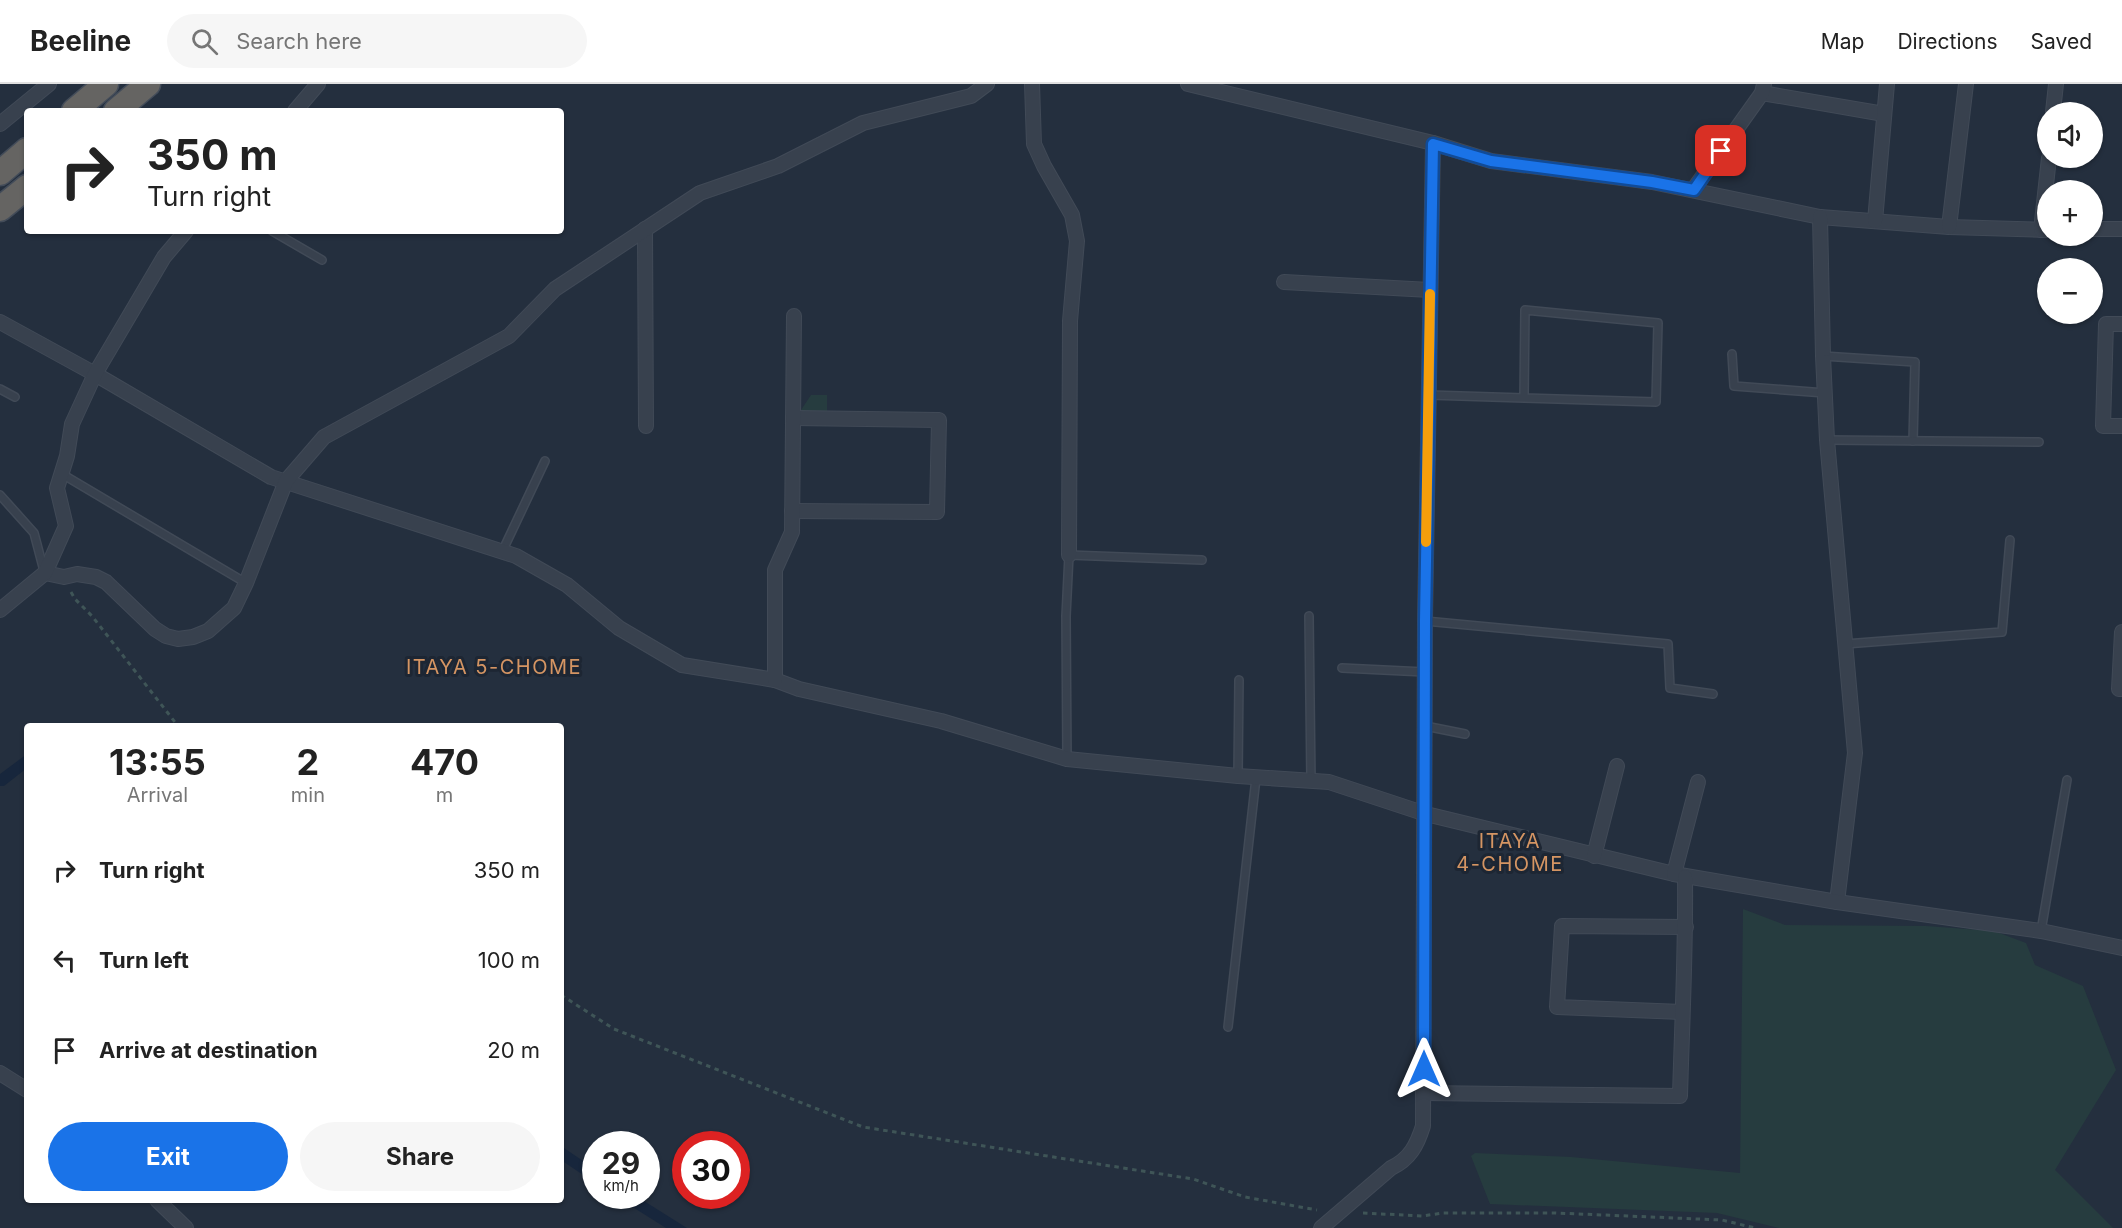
<!DOCTYPE html>
<html lang="en">
<head>
<meta charset="utf-8">
<style>
	body { margin:0; font-family:Inter,sans-serif; background:#f6f6f6; color:#222; height:100vh; display:flex; flex-direction:column; font-size:22px; white-space:nowrap }
	* { box-sizing:border-box; margin:0 }
	p { font-size:20px; color:#767676 }
	.icon { flex:none; width:33px; height:33px; fill:none; stroke:currentColor; stroke-width:2; stroke-linecap:round; stroke-linejoin:round }
	.map { position:relative; flex:1; overflow:hidden }
	.drawer { position:absolute; left:24px; top:639px; width:540px; height:480px; display:flex; flex-direction:column; background:#fff; border-radius:6px; box-shadow:0 2px 4px #0004 }
	.drawer>* { flex:none }
	.guide { position:absolute; left:24px; top:24px; width:540px; height:126px; border-radius:6px; box-shadow:0 2px 4px #0004; background:#fff; color:#222; overflow:hidden }
	.tools { position:absolute; left:2037px; top:18px; display:grid; gap:12px }
	.tools a { display:grid; place-items:center; width:66px; height:66px; border-radius:50%; background:#fff; box-shadow:0 2px 4px #0004; font-size:30px }
	.speed { position:absolute; left:582px; top:1047px; display:flex; gap:12px; font-size:30px; font-weight:700; text-align:center }
	.speed>* { display:grid; place-content:center; width:78px; height:78px; border-radius:50%; background:#fff; box-shadow:0 2px 4px #0004; line-height:1 }
	.speed small { font-size:15px; font-weight:400 }
	.speed .limit { border:9px solid #d22; background:#fff; color:#111 }
	.pin { position:absolute; display:grid; place-items:center; width:51px; height:51px; color:#fff; margin:-26px; border-radius:12px; box-shadow:0 3px 9px #0006 }
	.me { position:absolute; width:66px; margin:-33px; rotate:0deg; stroke-linejoin:round; filter:drop-shadow(0 0 4px #0008) }
	.turn { display:flex; align-items:center; gap:21px; height:126px; padding:0 24px; font-size:27px }
	.turn .icon { width:78px; height:78px; stroke-width:2.5 }
	.turn b { display:block; font-size:42px; line-height:51px }
	.eta { display:flex; justify-content:space-evenly; align-items:center; height:102px; text-align:center }
	.eta b { font-size:36px; font-weight:700; line-height:42px }
	.cta { display:flex; gap:12px; margin-top:auto; padding:12px 24px }
	.cta a { flex:1; height:69px; border-radius:36px; background:#1a73e8; color:#fff; font-size:24px; font-weight:700; line-height:69px; text-align:center }
	.cta a+a { background:#f6f6f6; color:#222 }
	ul { padding:0; list-style:none }
	li { display:flex; align-items:center; gap:18px; height:90px; padding:0 24px }
	li div { flex:1 }
	li b { display:block; font-size:22px }
	li em { font-style:normal }
	header { display:flex; align-items:center; gap:36px; box-sizing:border-box; height:84px; padding:0 30px; background:#fff; border-bottom:2px solid #e0e0e0 }
	header strong { font-size:28px }
	nav { display:flex; gap:33px; margin-inline-start:auto; font-size:21px }
	.search { width:420px; height:54px; background:#f6f6f6; display:flex; align-items:center; gap:15px; box-sizing:border-box; padding:0 21px; border-radius:33px; color:#767676; font-size:22px }
	.map>svg:first-child { display:block }
	.green { fill:#263c3f }
	.water { fill:#17263c }
	.lines { fill:none; stroke-linecap:round; stroke-linejoin:round }
	.service-casing { stroke:#414a57; stroke-width:10 }
	.minor-casing { stroke:#414a57; stroke-width:16 }
	.trunk-casing { stroke:#434c59; stroke-width:27 }
	.path { stroke:#3f5557; stroke-width:3; stroke-dasharray:4.5 4.5; stroke-linecap:butt }
	.service { stroke:#38414e; stroke-width:7 }
	.minor { stroke:#38414e; stroke-width:14 }
	.trunk { stroke:#656462; stroke-width:24 }
	.route-casing { stroke:#114b97; stroke-width:15 }
	.route { stroke:#1a73e8; stroke-width:10 }
	.slow { stroke:#f59e0b; stroke-width:10 }
	.labels { text-anchor:middle; dominant-baseline:central; stroke-width:6; stroke-linejoin:round; paint-order:stroke }
	.neighbourhood-label { font-size:20px; letter-spacing:1.5px; fill:#d59563; stroke:#1d2633 }
</style>
</head>
<body>
<header>
<strong>Beeline</strong>
<div class="search"><svg class="icon" aria-label="search" viewBox="0 0 24 24"><circle cx="10" cy="10" r="6"/><path d="M15 15l6 6"/></svg>Search here</div>
<nav><a>Map</a><a>Directions</a><a>Saved</a></nav>
</header>
<div class="map">
<svg width="2122" height="1144" viewBox="0 0 2122 1144">
	<rect width="100%" height="100%" fill="#242f3e"/>
	<g class="green">
		<path d="M 811,311 L 827,311 L 827,327 L 799,329 Z"/>
		<path d="M 1743,825 L 1785,841 L 1926,842 L 1994,847 L 2026,859 L 2035,881 L 2083,902 L 2116,986 L 2055,1086 L 2113,1144 L 1779,1144 L 1717,1129 L 1490,1120 L 1471,1072 L 1475,1069 L 1571,1073 L 1740,1089 Z"/>
	</g>
	<g class="water">
		<path d="M 27,670 L 27,684 L 4,702 L 0,702 L 0,690 Z"/>
		<path d="M 561,1062 L 595,1085 L 595,1099 L 561,1076 Z"/>
		<path d="M 615,1112 L 636,1112 L 687,1144 L 666,1144 Z"/>
	</g>
	<g class="lines">
		<defs>
			<g id="service">
				<path d="M 272,147 L 322,176"/>
				<path d="M 1732,270 L 1734,302 L 1825,309"/>
				<path d="M 1823,272 L 1915,278 L 1913,357"/>
				<path d="M 0,305 L 15,313"/>
				<path d="M 1429,311 L 1524,314 L 1525,226 L 1658,239 L 1656,318 L 1524,314"/>
				<path d="M 1827,356 L 2039,358"/>
				<path d="M 62,390 L 246,499"/>
				<path d="M 0,411 L 34,449 L 44,487"/>
				<path d="M 502,468 L 545,377"/>
				<path d="M 1309,532 L 1311,697"/>
				<path d="M 1425,537 L 1668,560 L 1670,604 L 1713,610"/>
				<path d="M 1845,560 L 2002,548 L 2010,456"/>
				<path d="M 1342,584 L 1425,588"/>
				<path d="M 1425,642 L 1465,650"/>
				<path d="M 1067,675 L 1066,532 L 1069,471 L 1202,476"/>
				<path d="M 1238,692 L 1239,596"/>
				<path d="M 2041,847 L 2067,696"/>
				<path d="M 1228,943 L 1256,694"/>
			</g>
			<g id="minor">
				<path d="M 1032,0 L 1034,60 L 1044,82 L 1072,131 L 1077,157 L 1070,237 L 1069,471"/>
				<path d="M 1188,0 L 1433,59 L 1491,77 L 1652,98 L 1820,133 L 1949,143 L 2048,146"/>
				<path d="M 1762,9 L 1884,30"/>
				<path d="M 295,27 L 318,0"/>
				<path d="M 2053,28 L 2056,0"/>
				<path d="M 0,40 L 49,0"/>
				<path d="M 1693,106 L 1762,9 L 1764,0"/>
				<path d="M 1820,133 L 1823,272 L 1827,356 L 1855,669 L 1837,818"/>
				<path d="M 1875,137 L 1887,0"/>
				<path d="M 1949,143 L 1966,0"/>
				<path d="M 645,145 L 646,342"/>
				<path d="M 2092,145 L 2122,145"/>
				<path d="M 2041,146 L 2049,74"/>
				<path d="M 1284,198 L 1430,206"/>
				<path d="M 0,238 L 95,290 L 271,393 L 516,472 L 567,501 L 619,544 L 682,581 L 775,596 L 799,605 L 941,637 L 1067,675 L 1238,692 L 1329,698 L 1426,730 L 1674,790 L 1837,818 L 2041,847 L 2122,864"/>
				<path d="M 2122,240 L 2106,240 L 2103,342 L 2122,342"/>
				<path d="M 792,427 L 937,428 L 939,336 L 793,334"/>
				<path d="M 45,489 L 64,493 L 77,490 L 96,493 L 106,498 L 155,545 L 166,552 L 178,555 L 193,553 L 208,547 L 234,524 L 246,499 L 286,397 L 324,353 L 509,252 L 555,205 L 700,109 L 778,82 L 863,39 L 971,12 L 987,0"/>
				<path d="M 0,526 L 45,489 L 66,442 L 57,404 L 67,372 L 72,340 L 95,290 L 164,173 L 186,147"/>
				<path d="M 2122,548 L 2119,605 L 2122,605"/>
				<path d="M 775,596 L 775,486 L 792,448 L 794,232"/>
				<path d="M 1594,772 L 1617,682"/>
				<path d="M 1674,790 L 1698,698"/>
				<path d="M 1682,928 L 1557,923 L 1562,842 L 1686,843"/>
				<path d="M 0,989 L 27,1006"/>
				<path d="M 1423,1009 L 1680,1012 C 1682,939 1686,866 1685,793"/>
				<path d="M 157,1116 L 186,1144"/>
				<path d="M 1321,1144 L 1391,1084 C 1410,1075 1417,1061 1423,1042 L 1425,537 L 1433,59"/>
			</g>
			<g id="trunk">
				<path d="M 74,27 L 106,0"/>
				<path d="M 116,27 L 148,0"/>
				<path d="M 0,89 L 27,66"/>
				<path d="M 0,125 L 27,103"/>
			</g>
		</defs>
		<use href="#service" class="service-casing"/>
		<use href="#minor" class="minor-casing"/>
		<use href="#trunk" class="trunk-casing"/>
		<g class="path">
			<path d="M 71,508 L 75,515 L 92,532 L 178,642"/>
			<path d="M 561,911 L 614,945 L 863,1043 L 1193,1095 L 1245,1113 L 1317,1126"/>
			<path d="M 1363,1129 L 1422,1132 L 1443,1129 L 1556,1129 L 1722,1136 L 1755,1144"/>
		</g>
		<use href="#service" class="service"/>
		<use href="#minor" class="minor"/>
		<use href="#trunk" class="trunk"/>
	</g>
	<g class="lines">
		<defs>
			<path id="route" d="M 1424,985 L 1425,537 L 1433,60 L 1491,77 L 1652,98 L 1694,106 L 1721,67"/>
		</defs>
		<use href="#route" class="route-casing"/>
		<use href="#route" class="route"/>
		<path class="slow" d="M 1426,458 L 1430,210"/>
	</g>
	<g class="labels">
		<g class="neighbourhood-label">
			<text x="494" y="583">ITAYA 5-CHOME</text>
			<text x="1510" y="757">ITAYA<tspan x="1510" dy="23">4-CHOME</tspan></text>
		</g>
	</g>
</svg>
<div class="tools">
<a><svg class="icon" aria-label="sound" viewBox="0 0 24 24"><path d="M4 9h4l5-4v14l-5-4H4zM17 9q2 3 0 6"/></svg></a>
<a>+</a>
<a>−</a>
</div>
<div class="speed"><div>29<small>km/h</small></div><div class="limit">30</div></div>
<div class="pin" style="left:1721px;top:67px;background:#d93025"><svg class="icon" aria-label="arrive" viewBox="0 0 24 24"><path d="M6 21V4h12l-3 4 3 4H6"/></svg></div>
<svg class="me" style="left:1424px;top:985px" viewBox="-20 -20 40 40"><path d="M0-17L14 15 0 8-14 15z" fill="#1a73e8" stroke="#fff" stroke-width="4"/></svg>
<div class="guide">
<div class="turn"><svg class="icon" aria-label="right" viewBox="0 0 24 24"><path d="M7 20v-9h11M14 6l5 5-5 5"/></svg><div><b>350 m</b>Turn right</div></div>
</div>
<section class="drawer">
<div class="eta">
<div><b>13:55</b><p>Arrival</p></div>
<div><b>2</b><p>min</p></div>
<div><b>470</b><p>m</p></div>
</div>
<ul>
<li><svg class="icon" aria-label="right" viewBox="0 0 24 24"><path d="M7 20v-9h11M14 6l5 5-5 5"/></svg><div><b>Turn right</b></div><em>350 m</em></li>
<li><svg class="icon" aria-label="left" viewBox="0 0 24 24"><path d="M17 20v-9H6M10 6l-5 5 5 5"/></svg><div><b>Turn left</b></div><em>100 m</em></li>
<li><svg class="icon" aria-label="arrive" viewBox="0 0 24 24"><path d="M6 21V4h12l-3 4 3 4H6"/></svg><div><b>Arrive at destination</b></div><em>20 m</em></li>
</ul>
<div class="cta"><a>Exit</a><a>Share</a></div>
</section>
</div>
</body>
</html>
